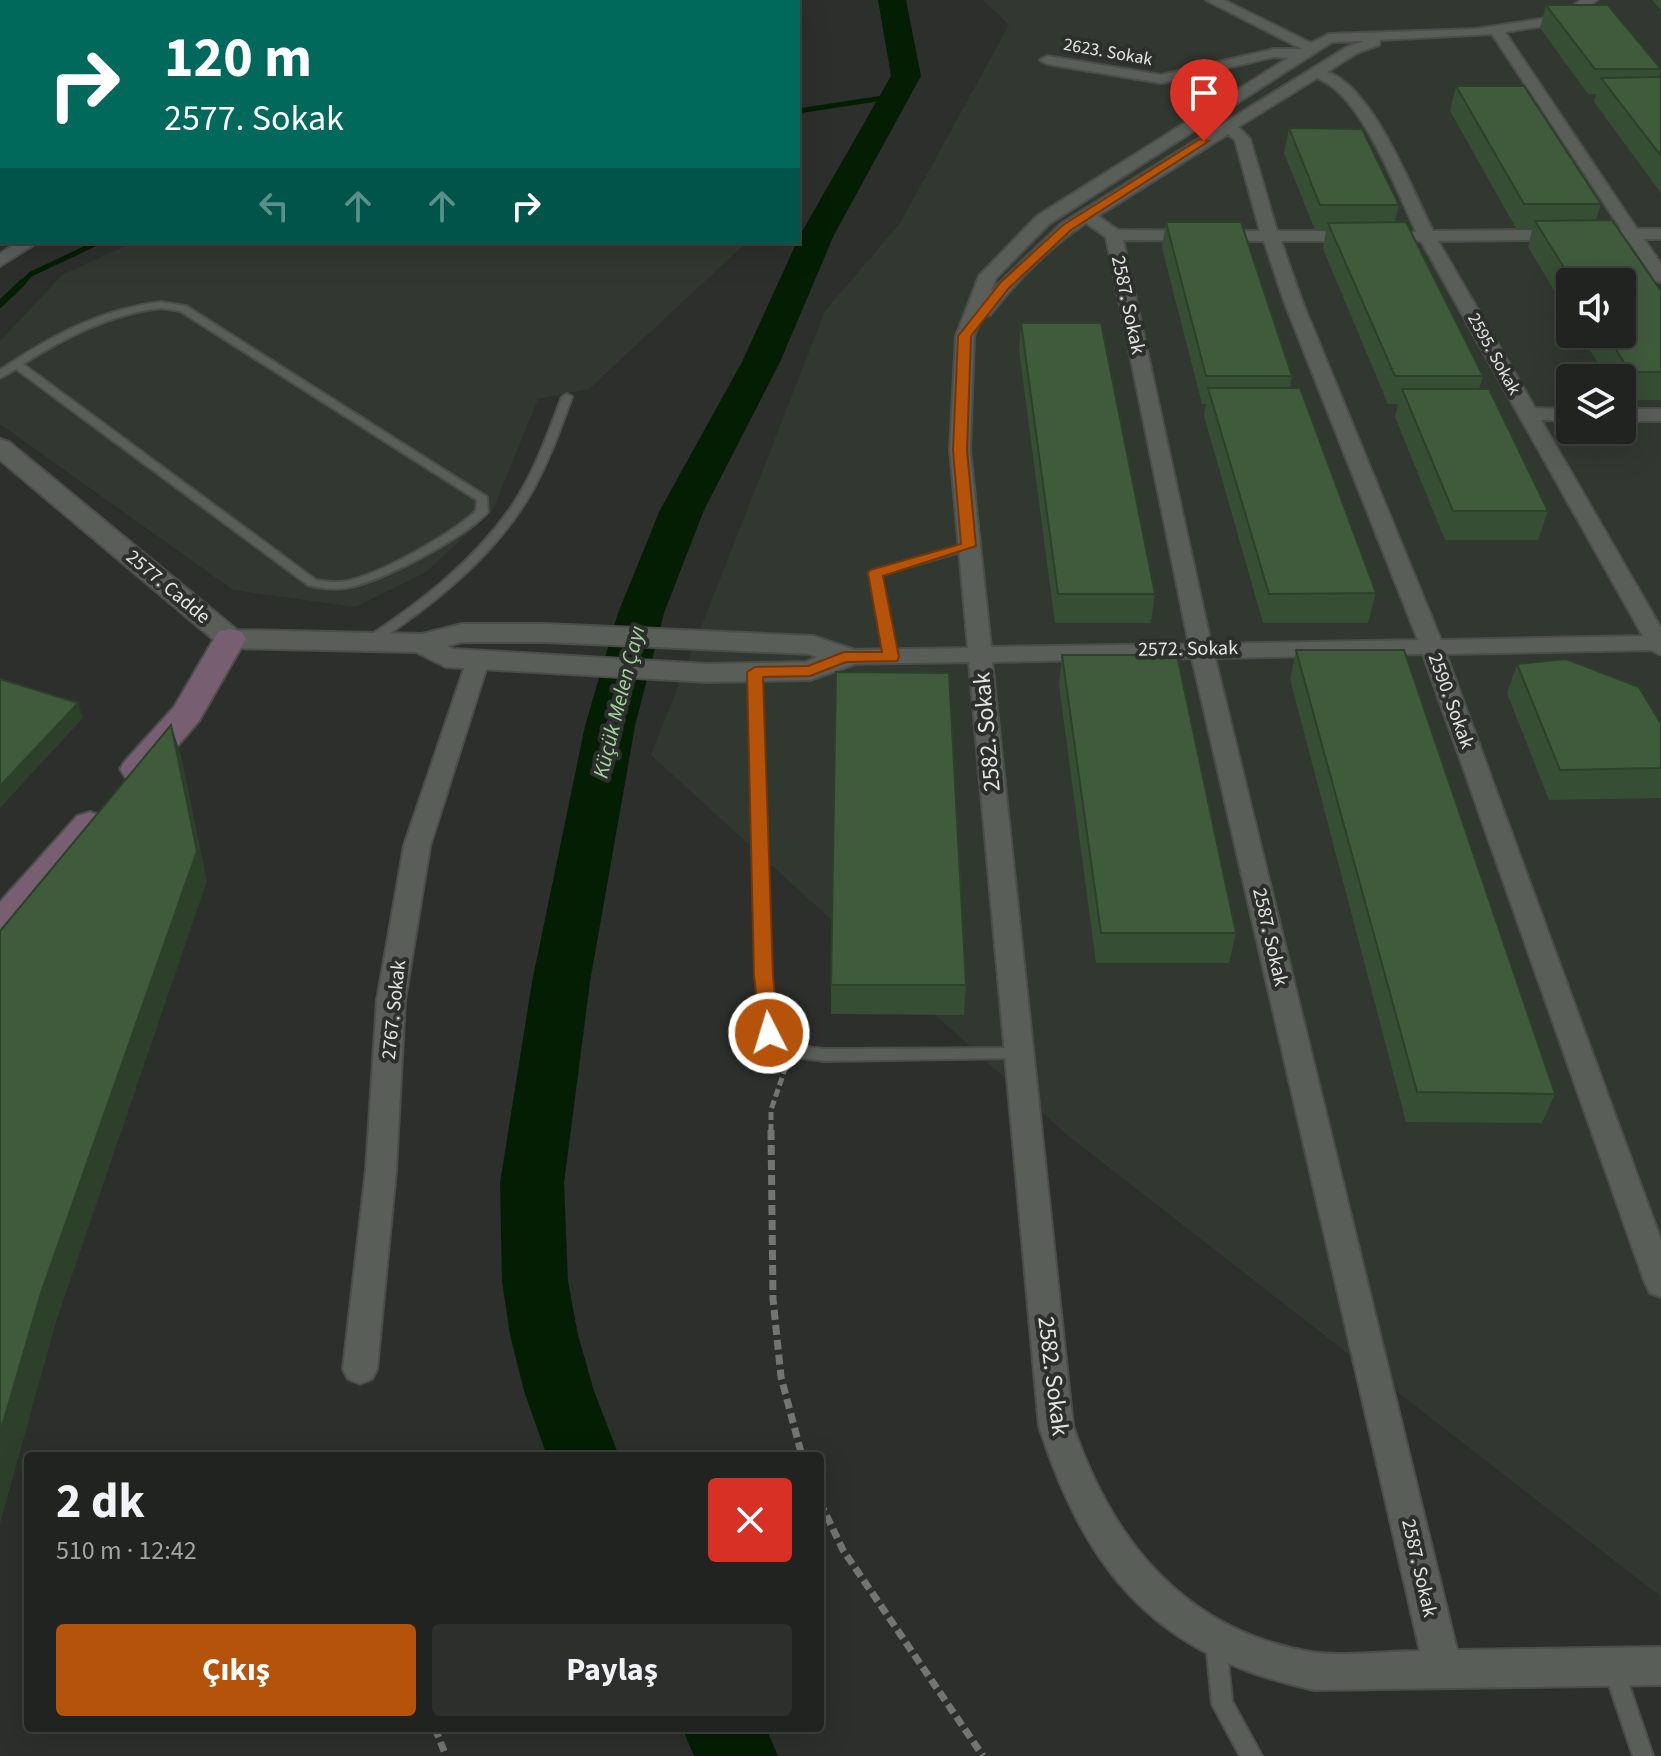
<!DOCTYPE html>
<html lang="tr">
<head>
<meta charset="utf-8">
<style>
	body { margin:0; font-family:"Source Sans 3",sans-serif; background:#2d2f2d; color:#f1f3f6; height:100vh; display:flex; flex-direction:column; font-size:30px; white-space:nowrap }
	* { box-sizing:border-box; margin:0 }
	p { font-size:26px; color:#a2a4a5 }
	.icon { flex:none; width:44px; height:44px; fill:none; stroke:currentColor; stroke-width:2; stroke-linecap:round; stroke-linejoin:round }
	.map { position:relative; flex:1; overflow:hidden }
	.drawer { position:absolute; left:24px; top:1452px; width:800px; height:280px; display:flex; flex-direction:column; background:#212320; border-radius:8px; box-shadow:0 8px 32px #0002,0 0 0 2px #3e403e }
	.drawer>* { flex:none }
	.banner { position:absolute; left:0px; top:0px; width:800px; height:244px; box-shadow:0 8px 32px #0002,0 0 0 2px #3e403e; background:#00695c; color:#fff; overflow:hidden }
	.controls { position:absolute; left:1556px; top:268px; display:grid; gap:16px }
	.controls a { display:grid; place-items:center; width:80px; height:80px; border-radius:8px; background:#212320; box-shadow:0 8px 32px #0002,0 0 0 2px #3e403e; font-size:40px }
	.pin { position:absolute; display:grid; place-items:center; width:68px; height:68px; color:#fff; margin:-82px -34px; border-radius:50% 50% 50% 0; rotate:-45deg; box-shadow:0 0 8px #0007 }
	.pin .icon { rotate:45deg }
	.me { position:absolute; width:88px; margin:-44px; rotate:355deg; stroke-linejoin:round; filter:drop-shadow(0 0 6px #0008) }
	.turn { display:flex; align-items:center; gap:28px; height:168px; padding:0 32px; font-size:36px }
	.turn .icon { width:104px; height:104px; stroke-width:2.5 }
	.turn b { display:block; font-size:56px; line-height:68px }
	.lanes { display:flex; align-items:center; height:76px; padding:0 32px; background:#0003; justify-content:center; gap:40px; direction:ltr }
	.lanes .off { opacity:.35 }
	.round { display:grid; place-items:center; flex:none; width:84px; height:84px; border-radius:8px; background:#2d2f2d }
	.headline { display:flex; align-items:center; justify-content:space-between; height:136px; padding:0 32px }
	h1 { font-size:48px; font-weight:700; line-height:60px }
	.primary-button { display:flex; gap:16px; margin-top:auto; padding:16px 32px }
	.primary-button a { flex:1; height:92px; border-radius:8px; background:#b45309; color:#fff; font-size:32px; font-weight:700; line-height:92px; text-align:center }
	.primary-button a+a { background:#2d2f2d; color:#f1f3f6 }
	.map>svg:first-child { display:block }
	.built { fill:#30382f; fill-rule:evenodd }
	.lines { fill:none; stroke-linecap:round; stroke-linejoin:round }
	.stream-far1 { stroke:#041e03; stroke-width:5 }
	.stream { stroke:#041e03; stroke-width:7 }
	.river { fill:#041e03; fill-rule:evenodd }
	.service-casing { stroke:#4a4d4a; stroke-width:4 }
	.minor-casing { stroke:#4a4d4a; stroke-width:4 }
	.tertiary-casing { stroke:#4a4d4a; stroke-width:4 }
	.secondary-casing { stroke:#4a4d4a; stroke-width:4 }
	.trunk-casing { stroke:#4a4d4a; stroke-width:4 }
	.path-far1 { stroke:#737572; stroke-width:5; stroke-dasharray:8 4; stroke-linecap:butt }
	.path { stroke:#737572; stroke-width:7; stroke-dasharray:10 5; stroke-linecap:butt }
	.service { fill:#5a5e59; fill-rule:evenodd }
	.minor { fill:#5a5e59; fill-rule:evenodd }
	.tertiary { fill:#5a5e59; fill-rule:evenodd }
	.secondary { fill:#775e70; fill-rule:evenodd }
	.trunk { fill:#a85d96; fill-rule:evenodd }
	.wall { fill:#364e34 }
	.shaded-wall { fill:#2c402a }
	.building { fill:#3f5b3c; stroke:#2c402a; stroke-width:2 }
	.route { fill:#b45309; stroke:#753606; stroke-width:2 }
	.labels { text-anchor:middle; dominant-baseline:central; stroke-width:8; stroke-linejoin:round; paint-order:stroke }
	.far-street-label { font-size:18px; fill:#e3e5e2; stroke:#2c2f2b }
	.street-label { font-size:20px; fill:#e3e5e2; stroke:#2c2f2b }
	.water-label { font-size:22px; font-style:italic; fill:#a3d49e; stroke:#2c2f2b }
	.near-street-label { font-size:24px; fill:#e3e5e2; stroke:#2c2f2b }
</style>
</head>
<body>
<div class="map">
<svg width="1661" height="1756" viewBox="0 0 1661 1756">
	<rect width="100%" height="100%" fill="#2c2f2b"/>
	<g class="built">
		<path d="M 983,0 L 1661,0 L 1661,1597 L 1067,1135 L 651,755 L 825,311 L 900,223 L 1009,25 ZM 1570,282 L 1622,282 L 1622,334 L 1570,334 ZM 1570,378 L 1622,378 L 1622,430 L 1570,430 Z"/>
		<path d="M 134,242 L 747,242 L 589,389 L 538,399 L 493,510 L 426,572 L 355,607 L 233,590 L 0,424 L 0,341 L 62,275 Z"/>
	</g>
	<g class="lines">
		<g class="stream-far1">
			<path d="M 798,111 L 896,96"/>
			<path d="M 21,284 L 31,274 L 99,242"/>
		</g>
		<path class="stream" d="M 0,304 L 23,282"/>
		<g class="river">
			<path d="M 878,0 L 906,0 L 921,76 L 834,235 L 780,362 L 704,510 L 664,613 L 635,726 L 590,982 L 564,1183 L 568,1281 L 578,1335 L 594,1391 L 619,1456 L 547,1456 L 524,1391 L 510,1335 L 502,1281 L 500,1183 L 532,982 L 585,726 L 618,613 L 660,510 L 742,362 L 800,235 L 891,76 Z"/>
			<path d="M 682,1728 L 766,1728 L 778,1756 L 694,1756 Z"/>
		</g>
		<defs>
			<g id="service">
				<path d="M 619,0 L 627,0 L 617,2 Z"/>
				<path d="M 161,302 L 186,306 L 487,497 L 488,512 C 464,538 380,583 345,588 C 332,590 320,588 308,585 L 16,369 L 0,378 L 0,370 C 49,337 101,309 161,302 ZM 161,308 L 180,311 L 477,500 L 476,511 C 450,535 382,573 348,581 C 337,583 326,582 316,580 L 23,364 C 66,337 110,314 161,308 Z"/>
				<path d="M 567,394 L 572,397 C 560,430 548,463 531,493 C 494,557 434,604 373,645 L 365,645 L 363,642 L 365,639 C 421,602 476,560 514,503 C 535,471 548,433 562,397 Z"/>
				<path d="M 969,543 L 973,544 L 973,548 L 881,575 L 897,657 L 895,660 L 887,660 L 869,573 L 871,571 Z"/>
				<path d="M 755,668 L 761,672 L 770,976 L 776,1030 L 798,1046 L 824,1049 L 1018,1048 L 1023,1050 L 1026,1054 L 1023,1058 L 824,1061 L 789,1056 L 764,1037 L 756,976 L 749,672 Z"/>
				<path d="M 1216,1632 L 1223,1635 L 1226,1642 L 1232,1701 L 1262,1756 L 1240,1756 L 1212,1704 L 1206,1642 L 1209,1635 Z"/>
				<path d="M 1613,1657 L 1620,1660 L 1623,1667 L 1653,1756 L 1633,1756 L 1603,1667 L 1606,1660 Z"/>
			</g>
			<g id="minor">
				<path d="M 174,0 L 190,0 L 188,2 Z"/>
				<path d="M 1206,0 L 1224,0 L 1311,43 L 1329,34 L 1475,29 L 1560,16 L 1581,0 L 1597,0 L 1569,22 L 1505,32 L 1637,229 L 1661,229 L 1661,239 L 1644,239 L 1661,264 L 1661,282 L 1655,281 L 1627,239 L 1438,241 L 1535,408 L 1570,409 L 1570,421 L 1541,420 L 1661,628 L 1661,655 L 1651,650 L 1446,654 L 1661,1240 L 1661,1297 L 1650,1293 L 1645,1283 L 1423,654 L 1215,658 L 1457,1650 L 1661,1647 L 1661,1685 L 1314,1690 C 1157,1656 1087,1575 1039,1426 L 969,662 L 844,664 L 836,662 L 833,657 L 836,652 L 844,650 L 968,648 L 950,450 L 956,336 L 979,276 L 1037,216 L 1288,58 L 1274,57 L 1161,83 L 1047,64 L 1040,60 L 1047,56 L 1161,75 L 1274,49 L 1302,49 ZM 1492,34 L 1621,229 L 1433,231 C 1411,188 1373,87 1327,72 L 1357,53 L 1379,45 L 1380,40 ZM 1364,41 L 1347,47 L 1061,224 L 991,291 L 996,278 L 1049,224 L 1332,42 ZM 1317,78 C 1361,93 1396,190 1416,231 L 1405,236 L 1407,240 L 1421,241 L 1643,636 L 1441,640 L 1302,301 L 1281,241 L 1361,241 L 1369,236 L 1361,231 L 1277,231 L 1250,139 L 1238,127 ZM 1228,134 L 1235,140 L 1260,231 L 1118,230 L 1098,216 ZM 1086,223 L 1106,237 L 1189,644 L 991,647 L 970,450 L 974,336 L 982,316 L 990,315 C 1017,281 1050,246 1086,223 ZM 1123,240 L 1264,241 L 1284,301 L 1418,640 L 1211,644 ZM 1192,658 L 1420,1651 C 1385,1651 1345,1657 1311,1652 C 1185,1631 1112,1541 1073,1426 L 992,662 Z"/>
				<path d="M 0,5 L 2,5 L 0,14 Z"/>
				<path d="M 18,242 L 38,242 L 0,266 L 0,254 Z"/>
				<rect x="1622" y="409" width="39" height="12"/>
				<path d="M 478,653 L 486,655 L 489,660 L 430,846 L 405,1000 L 396,1170 L 377,1369 L 372,1379 L 360,1384 L 348,1379 L 343,1369 L 366,1170 L 377,1000 L 404,846 L 467,660 L 470,655 Z"/>
			</g>
			<path id="tertiary" d="M 0,439 L 9,442 L 237,630 L 422,634 L 462,624 L 546,624 L 813,636 L 855,650 L 859,657 L 855,664 L 810,680 L 707,682 L 446,667 L 416,652 L 230,648 L 220,645 L 0,460 ZM 462,642 L 546,642 L 809,654 L 817,657 L 806,662 L 707,664 L 453,649 L 447,646 Z"/>
			<g id="secondary">
				<path d="M 230,629 L 242,632 L 246,639 L 199,721 L 151,777 L 138,781 L 125,777 L 120,769 L 125,761 L 174,707 L 218,632 Z"/>
				<path d="M 90,812 L 103,816 L 108,825 L 103,834 L 14,938 L 0,942 L 0,902 L 77,816 Z"/>
			</g>
			<g id="trunk">
				<rect x="0" y="170" width="2" height="16"/>
				<rect x="0" y="202" width="2" height="16"/>
			</g>
		</defs>
		<use href="#service" class="service-casing"/>
		<use href="#minor" class="minor-casing"/>
		<use href="#tertiary" class="tertiary-casing"/>
		<use href="#secondary" class="secondary-casing"/>
		<use href="#trunk" class="trunk-casing"/>
		<path class="path-far1" d="M 771,1132 L 771,1110 L 786,1066"/>
		<g class="path">
			<path d="M 771,1130 L 773,1299 L 781,1377 L 802,1456"/>
			<path d="M 820,1502 L 843,1550 L 983,1756"/>
			<path d="M 435,1728 L 446,1756"/>
		</g>
		<use href="#service" class="service"/>
		<use href="#minor" class="minor"/>
		<use href="#tertiary" class="tertiary"/>
		<use href="#secondary" class="secondary"/>
		<use href="#trunk" class="trunk"/>
	</g>
	<g class="wall">
		<path d="M 1652,0 L 1661,0 L 1661,10 Z"/>
		<path d="M 1546,5 L 1661,69 L 1659,77 L 1661,77 L 1661,193 L 1594,102 L 1596,94 L 1588,94 L 1540,28 Z"/>
		<path d="M 1456,86 L 1601,204 L 1596,220 L 1661,291 L 1661,400 L 1622,400 L 1622,378 L 1607,378 L 1580,334 L 1622,334 L 1622,282 L 1570,282 L 1570,317 L 1528,247 L 1532,230 L 1517,230 L 1450,111 Z"/>
		<path d="M 1289,128 L 1399,205 L 1395,222 L 1483,376 L 1479,389 L 1548,511 L 1538,540 L 1445,540 L 1395,417 L 1398,404 L 1388,404 L 1323,249 L 1326,231 L 1315,230 L 1284,153 Z"/>
		<path d="M 1166,222 L 1292,376 L 1290,388 L 1376,593 L 1368,623 L 1263,623 L 1204,416 L 1206,404 L 1202,404 L 1162,248 Z"/>
		<path d="M 1021,323 L 1155,594 L 1151,623 L 1055,623 L 1019,350 Z"/>
		<path d="M 1296,650 L 1555,1094 L 1542,1123 L 1406,1122 L 1290,679 Z"/>
		<path d="M 1062,655 L 1236,933 L 1229,963 L 1096,963 L 1059,685 Z"/>
		<path d="M 1517,664 L 1661,724 L 1661,798 L 1549,800 L 1507,693 Z"/>
		<path d="M 831,985 L 966,985 L 964,1015 L 831,1014 Z"/>
	</g>
	<g class="shaded-wall">
		<path d="M 78,703 L 83,718 L 0,808 L 0,786 Z"/>
		<path d="M 171,725 L 181,755 L 207,881 L 56,1322 L 0,1524 L 0,1433 Z"/>
	</g>
	<g class="building">
		<path d="M 1546,5 L 1608,5 L 1661,69 L 1595,69 Z"/>
		<path d="M 1661,77 L 1661,156 L 1601,78 Z"/>
		<path d="M 1456,86 L 1524,86 L 1601,204 L 1524,204 Z"/>
		<path d="M 1289,128 L 1362,129 L 1399,205 L 1320,205 Z"/>
		<path d="M 1612,220 L 1661,291 L 1661,372 L 1630,372 L 1606,334 L 1622,334 L 1622,282 L 1573,282 L 1535,221 Z"/>
		<path d="M 1166,222 L 1241,222 L 1292,376 L 1206,376 Z"/>
		<path d="M 1406,222 L 1483,376 L 1395,376 L 1328,223 Z"/>
		<path d="M 1021,323 L 1101,323 L 1155,594 L 1058,594 Z"/>
		<path d="M 1208,388 L 1300,388 L 1376,593 L 1269,594 Z"/>
		<path d="M 1402,389 L 1489,389 L 1548,511 L 1453,511 Z"/>
		<path d="M 1296,650 L 1404,650 L 1555,1094 L 1417,1092 Z"/>
		<path d="M 1062,655 L 1177,655 L 1236,933 L 1101,933 Z"/>
		<path d="M 1566,659 L 1639,687 L 1661,724 L 1661,768 L 1560,770 L 1517,664 Z"/>
		<path d="M 836,672 L 949,673 L 966,985 L 831,985 Z"/>
		<path d="M 0,679 L 78,703 L 0,786 Z"/>
		<path d="M 171,725 L 197,851 L 41,1293 L 0,1433 L 0,931 Z"/>
	</g>
	<path class="route" d="M 1200,139 L 1209,141 L 1071,230 L 1009,288 L 971,336 L 967,450 L 976,546 L 883,576 L 899,657 L 897,661 L 846,662 L 810,676 L 763,677 L 773,976 L 778,1033 L 776,1038 L 762,1038 L 754,976 L 747,672 L 755,667 L 808,666 L 844,652 L 882,652 L 868,573 L 870,570 L 961,544 L 953,450 L 958,336 L 1001,282 L 1063,225 Z"/>
	<g class="labels">
		<g class="far-street-label">
			<text transform="translate(1108 52) rotate(10)">2623. Sokak</text>
			<text transform="translate(1494 354) rotate(61)">2595. Sokak</text>
		</g>
		<g class="street-label">
			<text transform="translate(1128 305) rotate(78)">2587. Sokak</text>
			<text transform="translate(168 587) rotate(40)">2577. Cadde</text>
			<text transform="translate(1188 649) rotate(-1)">2572. Sokak</text>
			<text transform="translate(1451 701) rotate(70)">2590. Sokak</text>
			<text transform="translate(1270 937) rotate(77)">2587. Sokak</text>
			<text transform="translate(394 1010) rotate(-84)">2767. Sokak</text>
			<text transform="translate(1419 1568) rotate(77)">2587. Sokak</text>
		</g>
		<g class="water-label">
			<text transform="translate(619 702) rotate(-76)">Küçük Melen Çayı</text>
		</g>
		<g class="near-street-label">
			<text transform="translate(987 732) rotate(-95)">2582. Sokak</text>
			<text transform="translate(1053 1376) rotate(83)">2582. Sokak</text>
		</g>
	</g>
</svg>
<div class="controls">
<a><svg class="icon" aria-label="sound" viewBox="0 0 24 24"><path d="M4 9h4l5-4v14l-5-4H4zM17 9q2 3 0 6"/></svg></a>
<a><svg class="icon" aria-label="layers" viewBox="0 0 24 24"><path d="M12 4l9 5-9 5-9-5zM3 14l9 5 9-5"/></svg></a>
</div>
<div class="pin" style="left:1204px;top:141px;background:#d93025"><svg class="icon" aria-label="arrive" viewBox="0 0 24 24"><path d="M6 21V4h12l-3 4 3 4H6"/></svg></div>
<svg class="me" style="left:769px;top:1033px" viewBox="-20 -20 40 40"><circle r="17" fill="#b45309" stroke="#fff" stroke-width="3"/><path d="M0-11L8 9 0 5-8 9z" fill="#fff"/></svg>
<div class="banner">
<div class="turn"><svg class="icon" aria-label="right" viewBox="0 0 24 24"><path d="M7 20v-9h11M14 6l5 5-5 5"/></svg><div><b>120 m</b>2577. Sokak</div></div>
<div class="lanes"><svg class="icon off" aria-label="left" viewBox="0 0 24 24"><path d="M17 20v-9H6M10 6l-5 5 5 5"/></svg><svg class="icon off" aria-label="ahead" viewBox="0 0 24 24"><path d="M12 20V5M6 11l6-6 6 6"/></svg><svg class="icon off" aria-label="ahead" viewBox="0 0 24 24"><path d="M12 20V5M6 11l6-6 6 6"/></svg><svg class="icon" aria-label="right" viewBox="0 0 24 24"><path d="M7 20v-9h11M14 6l5 5-5 5"/></svg></div>
</div>
<section class="drawer">
<div class="headline"><div><h1>2 dk</h1><p>510 m · 12:42</p></div><a class="round" style="background:#d93025;color:#fff"><svg class="icon" aria-label="close" viewBox="0 0 24 24"><path d="M6 6l12 12M18 6L6 18"/></svg></a></div>
<div class="primary-button"><a>Çıkış</a><a>Paylaş</a></div>
</section>
</div>
</body>
</html>
